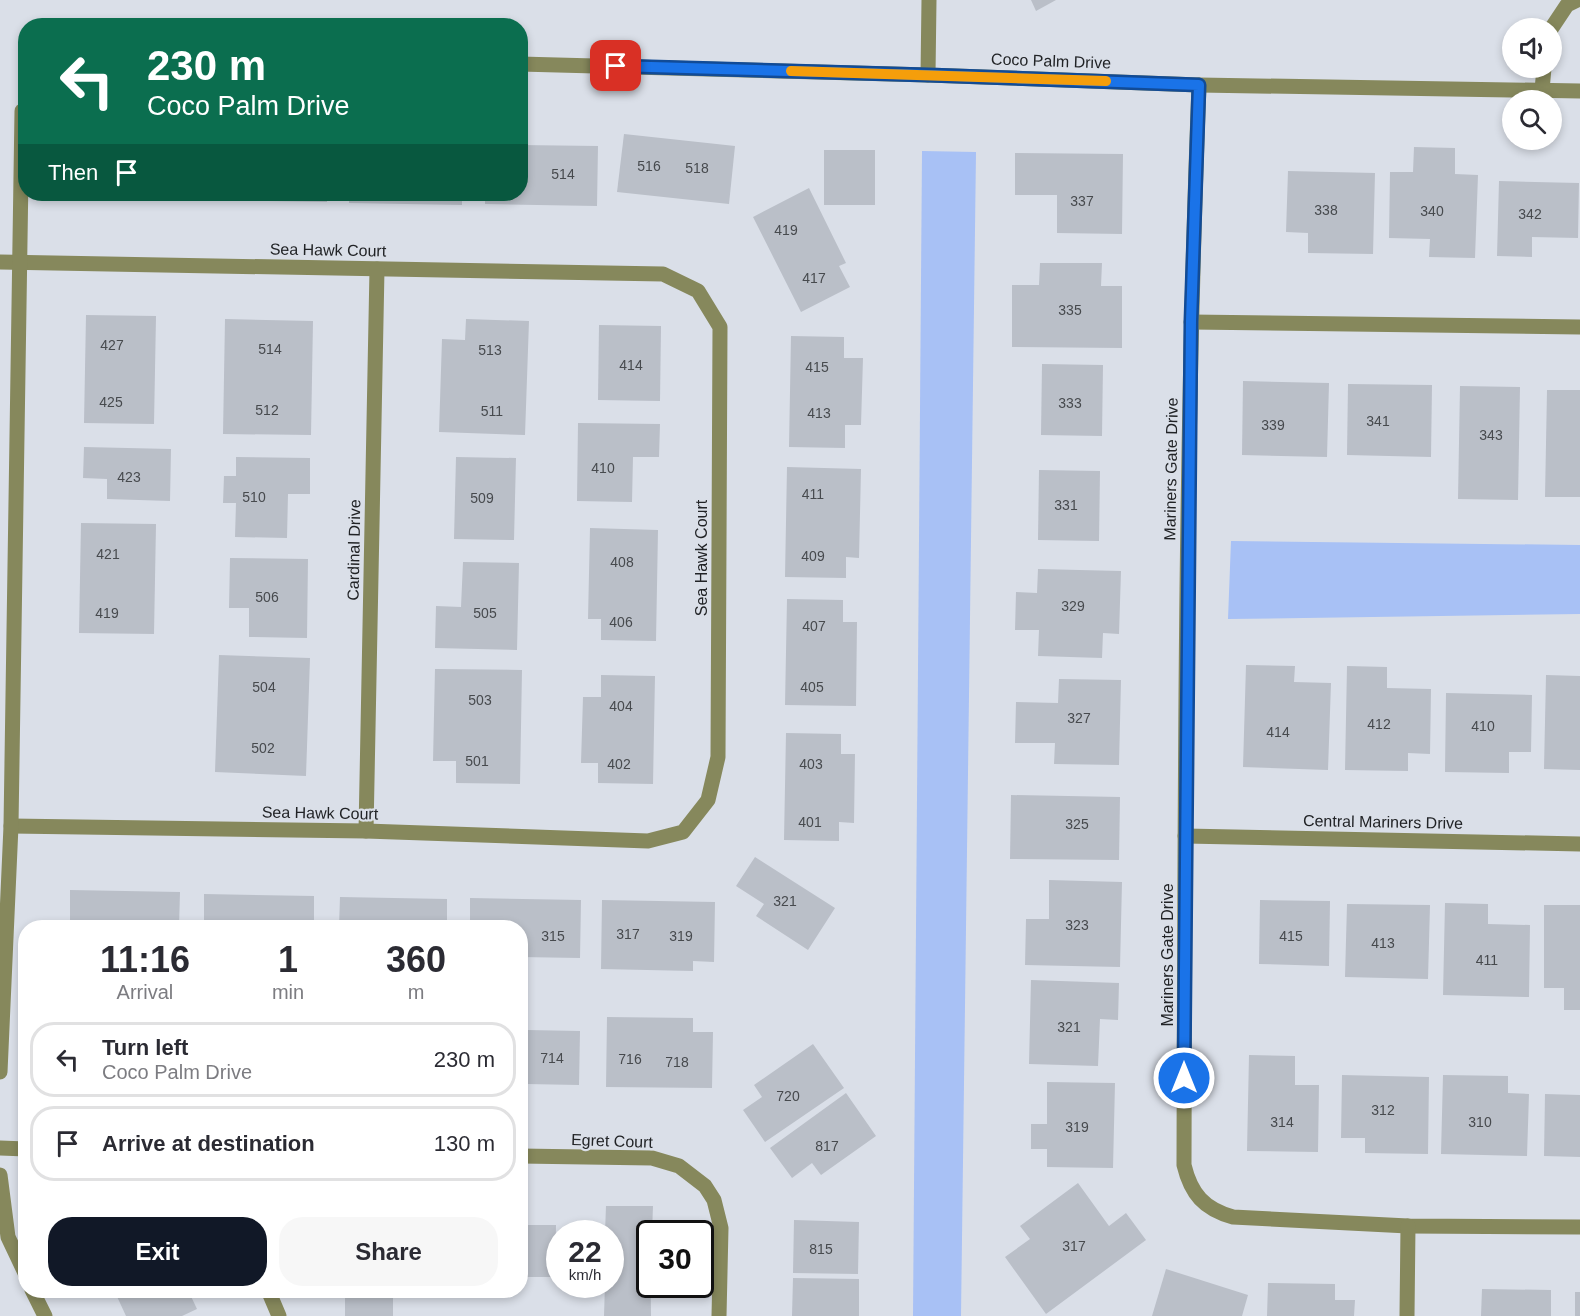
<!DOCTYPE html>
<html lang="en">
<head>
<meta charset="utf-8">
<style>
	body { margin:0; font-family:Arial,sans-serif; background:#f7f7f7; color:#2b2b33; height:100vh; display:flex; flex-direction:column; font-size:22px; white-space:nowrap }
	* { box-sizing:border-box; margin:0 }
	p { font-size:20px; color:#7c7c81 }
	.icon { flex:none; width:33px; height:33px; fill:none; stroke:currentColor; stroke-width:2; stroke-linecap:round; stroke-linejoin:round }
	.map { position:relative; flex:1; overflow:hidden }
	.panel { position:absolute; left:18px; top:920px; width:510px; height:378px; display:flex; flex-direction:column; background:#fff; border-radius:24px; box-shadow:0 3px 9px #0003 }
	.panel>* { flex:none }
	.hud { position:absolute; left:18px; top:18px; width:510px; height:183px; border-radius:24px; box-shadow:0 3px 9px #0003; background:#0b6e4f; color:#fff; overflow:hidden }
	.buttons { position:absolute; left:1502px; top:18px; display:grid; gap:12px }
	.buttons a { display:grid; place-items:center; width:60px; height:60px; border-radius:50%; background:#fff; box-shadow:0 3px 9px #0003; font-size:30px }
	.speed { position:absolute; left:546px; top:1220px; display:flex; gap:12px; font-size:30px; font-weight:700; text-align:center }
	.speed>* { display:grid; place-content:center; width:78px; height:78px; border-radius:50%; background:#fff; box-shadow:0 3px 9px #0003; line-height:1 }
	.speed small { font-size:15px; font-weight:400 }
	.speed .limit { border:3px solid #111; border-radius:9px; background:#fff; color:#111 }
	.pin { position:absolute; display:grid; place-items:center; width:51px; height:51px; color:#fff; margin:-26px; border-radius:12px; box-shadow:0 3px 9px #0006 }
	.me { position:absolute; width:66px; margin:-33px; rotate:0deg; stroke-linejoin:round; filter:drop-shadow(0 0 4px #0008) }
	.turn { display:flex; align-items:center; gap:21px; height:126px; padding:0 30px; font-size:27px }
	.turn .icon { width:78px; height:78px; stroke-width:2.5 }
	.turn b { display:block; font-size:42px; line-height:51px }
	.then { display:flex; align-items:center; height:57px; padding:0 30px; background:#0003; gap:12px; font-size:22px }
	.eta { display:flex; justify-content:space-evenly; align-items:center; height:102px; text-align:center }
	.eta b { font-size:36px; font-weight:800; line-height:42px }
	.button { display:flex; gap:12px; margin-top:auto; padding:12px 30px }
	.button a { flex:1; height:69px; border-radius:24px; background:#111827; color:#fff; font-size:24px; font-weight:800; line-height:69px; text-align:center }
	.button a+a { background:#f7f7f7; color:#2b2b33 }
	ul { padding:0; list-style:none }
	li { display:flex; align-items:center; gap:18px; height:75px; margin:0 12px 9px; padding:0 18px; border:3px solid #e1e1e2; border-radius:24px }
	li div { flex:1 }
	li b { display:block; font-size:22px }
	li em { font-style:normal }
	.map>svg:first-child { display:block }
	.water { fill:#a8c1f5 }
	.building { fill:#babfc8 }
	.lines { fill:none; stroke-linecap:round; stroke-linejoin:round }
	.minor { stroke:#86885c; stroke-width:15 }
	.route-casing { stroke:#114b97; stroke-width:15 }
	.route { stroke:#1a73e8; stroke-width:10 }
	.slow { stroke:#f59e0b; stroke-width:10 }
	.labels { text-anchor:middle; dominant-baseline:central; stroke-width:4.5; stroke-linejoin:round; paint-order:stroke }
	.number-label { font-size:14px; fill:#474a4e }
	.street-label { font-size:16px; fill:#212326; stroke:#dadfe8 }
</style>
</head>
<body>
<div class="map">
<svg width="1580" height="1316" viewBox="0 0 1580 1316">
	<rect width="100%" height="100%" fill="#dadfe8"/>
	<g class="water">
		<path d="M 922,151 L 976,152 L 961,1316 L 913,1316 Z"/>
		<path d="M 1231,541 L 1580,545 L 1580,614 L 1228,619 Z"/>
	</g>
	<g class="building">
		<path d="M 1031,0 L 1056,0 L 1036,11 Z"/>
		<path d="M 624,134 L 735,146 L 729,204 L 617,192 Z"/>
		<path d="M 520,145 L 598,146 L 597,206 L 485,204 L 485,194 L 520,194 Z"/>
		<path d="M 1414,147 L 1455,148 L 1455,174 L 1478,175 L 1475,258 L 1429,257 L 1430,239 L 1389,238 L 1390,172 L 1413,172 Z"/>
		<rect x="824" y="150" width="51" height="55"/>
		<path d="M 1015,153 L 1123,154 L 1122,234 L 1057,233 L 1057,195 L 1015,195 Z"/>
		<path d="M 1288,171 L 1375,173 L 1373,254 L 1308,253 L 1308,233 L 1286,232 Z"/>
		<path d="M 1499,181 L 1579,183 L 1578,238 L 1532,237 L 1532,257 L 1497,256 Z"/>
		<path d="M 809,188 L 846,263 L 839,266 L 850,287 L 801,312 L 753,217 Z"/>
		<path d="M 80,194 L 192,194 L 192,199 L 80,197 Z"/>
		<path d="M 216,194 L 327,194 L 327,202 L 215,200 Z"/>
		<path d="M 349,194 L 462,194 L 462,205 L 349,203 Z"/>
		<path d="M 1040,263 L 1102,263 L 1101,286 L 1122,286 L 1122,348 L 1012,347 L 1012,285 L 1039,285 Z"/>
		<path d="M 86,315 L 156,316 L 154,424 L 84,423 Z"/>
		<path d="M 225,319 L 313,321 L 311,435 L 223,434 Z"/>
		<path d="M 466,319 L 529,321 L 525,435 L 439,432 L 442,339 L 465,340 Z"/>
		<path d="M 599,325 L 661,326 L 660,401 L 598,400 Z"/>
		<path d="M 791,336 L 844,337 L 844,358 L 863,358 L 861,425 L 845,425 L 845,448 L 789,447 Z"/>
		<path d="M 1042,364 L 1103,365 L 1102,436 L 1041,435 Z"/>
		<path d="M 1243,381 L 1329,383 L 1327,457 L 1242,455 Z"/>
		<path d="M 1348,384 L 1432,385 L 1431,457 L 1347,455 Z"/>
		<path d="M 1460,386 L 1520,387 L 1518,500 L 1458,499 Z"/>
		<path d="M 1547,390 L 1580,390 L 1580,497 L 1545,497 Z"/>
		<path d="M 578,423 L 660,424 L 659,457 L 633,457 L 632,502 L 577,501 Z"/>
		<path d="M 84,447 L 171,449 L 170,501 L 107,499 L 107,479 L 83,478 Z"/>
		<path d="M 236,457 L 310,458 L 310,494 L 288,494 L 287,538 L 235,537 L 236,503 L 223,503 L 224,476 L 236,476 Z"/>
		<path d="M 456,457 L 516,458 L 514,540 L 454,539 Z"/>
		<path d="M 787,467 L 861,469 L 859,558 L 846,557 L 846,578 L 785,577 Z"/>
		<path d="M 1039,470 L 1100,471 L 1099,541 L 1038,540 Z"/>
		<path d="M 81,523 L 156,524 L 154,634 L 79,633 Z"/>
		<path d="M 590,528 L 658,530 L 656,641 L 601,640 L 601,619 L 588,619 Z"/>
		<path d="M 230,558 L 308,559 L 307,638 L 249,637 L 249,608 L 229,608 Z"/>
		<path d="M 463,562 L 519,563 L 517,650 L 435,648 L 436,606 L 461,607 Z"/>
		<path d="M 1038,569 L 1121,571 L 1119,634 L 1103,633 L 1102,658 L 1038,656 L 1039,630 L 1015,630 L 1016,592 L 1037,593 Z"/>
		<path d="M 787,599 L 843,600 L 843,622 L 857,622 L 856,706 L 785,705 Z"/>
		<path d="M 219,655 L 310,658 L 306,776 L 215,772 Z"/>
		<path d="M 1246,665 L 1295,666 L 1294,682 L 1331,683 L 1328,770 L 1243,767 Z"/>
		<path d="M 1347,666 L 1387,667 L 1387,688 L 1431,689 L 1430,754 L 1408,753 L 1408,771 L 1345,770 Z"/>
		<path d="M 435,669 L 522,670 L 520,784 L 456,783 L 456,761 L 433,761 Z"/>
		<path d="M 601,675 L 655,676 L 653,784 L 598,783 L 598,763 L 581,763 L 583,697 L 601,697 Z"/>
		<path d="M 1546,675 L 1580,676 L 1580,770 L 1544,769 Z"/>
		<path d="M 1059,679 L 1121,680 L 1119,765 L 1054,764 L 1055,743 L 1015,743 L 1016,702 L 1058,703 Z"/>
		<path d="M 1446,693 L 1532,695 L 1531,752 L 1509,752 L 1509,773 L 1445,772 Z"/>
		<path d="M 786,733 L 841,734 L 841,754 L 855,754 L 854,823 L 839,822 L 839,841 L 784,840 Z"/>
		<path d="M 1011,795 L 1120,797 L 1119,860 L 1010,859 Z"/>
		<path d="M 755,857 L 835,908 L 808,950 L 756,916 L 764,904 L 736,886 Z"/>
		<path d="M 1049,880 L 1122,882 L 1120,967 L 1025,965 L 1026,919 L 1049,919 Z"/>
		<path d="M 70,890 L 180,892 L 179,927 L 70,927 Z"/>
		<path d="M 204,894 L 314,896 L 314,927 L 204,927 Z"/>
		<path d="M 340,897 L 447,899 L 447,927 L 339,927 Z"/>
		<path d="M 470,898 L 581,900 L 580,958 L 520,957 L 520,927 L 470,927 Z"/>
		<path d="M 602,900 L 715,902 L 714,962 L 693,961 L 693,971 L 601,969 Z"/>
		<path d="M 1260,900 L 1330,901 L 1329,966 L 1259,964 Z"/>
		<path d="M 1445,903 L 1488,904 L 1488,924 L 1530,925 L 1529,997 L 1443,995 Z"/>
		<path d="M 1347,904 L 1430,905 L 1428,979 L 1345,977 Z"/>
		<path d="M 1544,905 L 1580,905 L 1580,1010 L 1564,1010 L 1564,988 L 1544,988 Z"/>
		<path d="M 1031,980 L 1119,983 L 1118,1020 L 1100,1019 L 1098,1066 L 1029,1064 Z"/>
		<path d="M 607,1017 L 693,1018 L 693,1032 L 713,1032 L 712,1088 L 606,1087 Z"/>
		<path d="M 520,1027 L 524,1027 L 523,1084 L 520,1084 Z"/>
		<path d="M 527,1030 L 580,1031 L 579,1085 L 526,1084 Z"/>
		<path d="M 813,1044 L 844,1088 L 765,1142 L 743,1110 L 762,1097 L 754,1085 Z"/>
		<path d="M 1249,1055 L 1295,1056 L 1295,1085 L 1319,1085 L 1318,1152 L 1247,1151 Z"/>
		<path d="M 1342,1075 L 1429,1077 L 1428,1154 L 1365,1153 L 1365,1138 L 1341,1138 Z"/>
		<path d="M 1443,1075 L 1508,1076 L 1508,1093 L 1529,1094 L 1527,1156 L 1441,1154 Z"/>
		<path d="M 1047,1082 L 1115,1083 L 1113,1168 L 1047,1167 L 1047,1149 L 1031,1149 L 1031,1124 L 1047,1124 Z"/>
		<path d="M 846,1093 L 876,1136 L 821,1175 L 812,1163 L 792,1178 L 770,1148 Z"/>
		<path d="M 1545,1094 L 1580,1095 L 1580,1157 L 1544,1156 Z"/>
		<path d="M 1078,1183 L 1109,1226 L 1126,1213 L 1146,1240 L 1046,1314 L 1005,1257 L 1030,1239 L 1020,1226 Z"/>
		<path d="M 606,1206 L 653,1206 L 652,1233 L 650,1233 L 651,1316 L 604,1316 L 605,1284 L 610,1284 L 610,1233 L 605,1233 Z"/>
		<path d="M 794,1220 L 859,1222 L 858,1274 L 793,1273 Z"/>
		<path d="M 520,1225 L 556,1225 L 555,1277 L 520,1277 Z"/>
		<path d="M 1166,1269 L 1248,1295 L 1242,1316 L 1152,1316 Z"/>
		<path d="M 793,1278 L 859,1279 L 859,1316 L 792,1316 Z"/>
		<path d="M 1268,1283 L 1335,1284 L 1335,1300 L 1355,1300 L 1354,1316 L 1267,1316 Z"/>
		<path d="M 1482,1289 L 1551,1290 L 1551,1316 L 1481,1316 Z"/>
		<path d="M 114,1290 L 188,1290 L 197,1309 L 182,1316 L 126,1316 Z"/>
		<rect x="345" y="1290" width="48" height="26"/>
		<rect x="1575" y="1292" width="5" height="24"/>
	</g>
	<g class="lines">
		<g class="minor">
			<path d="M 1551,29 L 1567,5 L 1577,0"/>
			<path d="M 520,64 L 928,75 L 1199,85 L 1580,91"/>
			<path d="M 928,75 L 929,0"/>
			<path d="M 1199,85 C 1185,445 1185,805 1184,1165 C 1191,1194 1204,1209 1233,1217 L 1408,1226 L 1580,1227"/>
			<path d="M 1542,90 L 1544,68"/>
			<path d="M 0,262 L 663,274 L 698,291 L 720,327 L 718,757 L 708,800 L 683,832 L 648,841 L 366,831 L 11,826"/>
			<path d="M 1191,322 L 1580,327"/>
			<path d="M 366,831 L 377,269"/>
			<path d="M 1185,836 L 1580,844"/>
			<path d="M 0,1072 L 11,826 L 22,111"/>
			<path d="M 0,1148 L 26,1149"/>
			<path d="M 520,1156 L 652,1158 L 679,1166 L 705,1186 L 714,1200 L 721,1228 L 719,1316"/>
			<path d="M 0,1175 L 8,1237 L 26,1275"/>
			<path d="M 32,1290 L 45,1316"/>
			<path d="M 268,1290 L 279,1316"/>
			<path d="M 1407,1316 L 1408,1226"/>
		</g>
	</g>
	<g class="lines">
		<defs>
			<path id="route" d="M 616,66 L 928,75 L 1199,85 L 1191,321 L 1184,1078"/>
		</defs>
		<use href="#route" class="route-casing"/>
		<use href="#route" class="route"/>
		<path class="slow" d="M 791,71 L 1106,81"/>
	</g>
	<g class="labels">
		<g class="number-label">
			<text x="649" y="166">516</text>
			<text x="697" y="168">518</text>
			<text x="563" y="174">514</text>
			<text x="1082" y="201">337</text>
			<text x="1326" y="210">338</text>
			<text x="1432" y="211">340</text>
			<text x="1530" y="214">342</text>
			<text x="786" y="230">419</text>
			<text x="814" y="278">417</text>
			<text x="1070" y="310">335</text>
			<text x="112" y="345">427</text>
			<text x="270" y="349">514</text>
			<text x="490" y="350">513</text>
			<text x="631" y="365">414</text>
			<text x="817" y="367">415</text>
			<text x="111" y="402">425</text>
			<text x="1070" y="403">333</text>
			<text x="267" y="410">512</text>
			<text x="492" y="411">511</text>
			<text x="819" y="413">413</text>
			<text x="1378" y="421">341</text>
			<text x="1273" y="425">339</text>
			<text x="1491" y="435">343</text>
			<text x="603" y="468">410</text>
			<text x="129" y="477">423</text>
			<text x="813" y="494">411</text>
			<text x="254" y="497">510</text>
			<text x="482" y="498">509</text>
			<text x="1066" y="505">331</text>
			<text x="108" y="554">421</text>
			<text x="813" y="556">409</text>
			<text x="622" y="562">408</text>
			<text x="267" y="597">506</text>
			<text x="1073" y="606">329</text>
			<text x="107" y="613">419</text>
			<text x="485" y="613">505</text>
			<text x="621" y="622">406</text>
			<text x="814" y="626">407</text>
			<text x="264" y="687">504</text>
			<text x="812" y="687">405</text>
			<text x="480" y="700">503</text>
			<text x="621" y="706">404</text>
			<text x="1079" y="718">327</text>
			<text x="1379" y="724">412</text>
			<text x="1483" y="726">410</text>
			<text x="1278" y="732">414</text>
			<text x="263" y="748">502</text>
			<text x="477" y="761">501</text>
			<text x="619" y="764">402</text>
			<text x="811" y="764">403</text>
			<text x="810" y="822">401</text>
			<text x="1077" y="824">325</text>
			<text x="785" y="901">321</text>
			<text x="1077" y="925">323</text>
			<text x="628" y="934">317</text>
			<text x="553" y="936">315</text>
			<text x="681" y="936">319</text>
			<text x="1291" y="936">415</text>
			<text x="1383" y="943">413</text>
			<text x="1487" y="960">411</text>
			<text x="1069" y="1027">321</text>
			<text x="552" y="1058">714</text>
			<text x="630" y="1059">716</text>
			<text x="677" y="1062">718</text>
			<text x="788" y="1096">720</text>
			<text x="1383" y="1110">312</text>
			<text x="1282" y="1122">314</text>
			<text x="1480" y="1122">310</text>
			<text x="1077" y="1127">319</text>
			<text x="827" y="1146">817</text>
			<text x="1074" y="1246">317</text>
			<text x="821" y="1249">815</text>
		</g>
		<g class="street-label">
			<text transform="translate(1051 61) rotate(2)">Coco Palm Drive</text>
			<text transform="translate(328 250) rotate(1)">Sea Hawk Court</text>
			<text transform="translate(1171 469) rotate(-89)">Mariners Gate Drive</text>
			<text transform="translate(354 550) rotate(-89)">Cardinal Drive</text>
			<text transform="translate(701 558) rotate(-90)">Sea Hawk Court</text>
			<text transform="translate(320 813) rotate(1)">Sea Hawk Court</text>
			<text transform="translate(1383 822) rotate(1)">Central Mariners Drive</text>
			<text transform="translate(1167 955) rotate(-90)">Mariners Gate Drive</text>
			<text transform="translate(612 1141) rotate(2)">Egret Court</text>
		</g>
	</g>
</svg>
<div class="buttons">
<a><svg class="icon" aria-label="sound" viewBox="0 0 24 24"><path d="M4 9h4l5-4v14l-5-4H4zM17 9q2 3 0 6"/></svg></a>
<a><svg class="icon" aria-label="search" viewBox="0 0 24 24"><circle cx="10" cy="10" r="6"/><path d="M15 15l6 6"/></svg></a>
</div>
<div class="speed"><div>22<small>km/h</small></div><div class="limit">30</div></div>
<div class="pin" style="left:616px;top:66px;background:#d93025"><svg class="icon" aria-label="arrive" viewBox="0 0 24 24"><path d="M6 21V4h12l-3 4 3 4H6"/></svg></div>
<svg class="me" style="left:1184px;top:1078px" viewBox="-20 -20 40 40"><circle r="17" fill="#1a73e8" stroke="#fff" stroke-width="3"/><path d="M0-11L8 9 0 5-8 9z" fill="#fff"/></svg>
<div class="hud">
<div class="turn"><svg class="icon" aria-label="left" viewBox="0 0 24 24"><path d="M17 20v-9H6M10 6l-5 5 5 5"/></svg><div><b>230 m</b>Coco Palm Drive</div></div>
<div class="then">Then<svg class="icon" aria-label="arrive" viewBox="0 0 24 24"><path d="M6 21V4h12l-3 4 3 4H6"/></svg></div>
</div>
<section class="panel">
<div class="eta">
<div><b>11:16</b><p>Arrival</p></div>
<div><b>1</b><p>min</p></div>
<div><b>360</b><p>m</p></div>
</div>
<ul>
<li><svg class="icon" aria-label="left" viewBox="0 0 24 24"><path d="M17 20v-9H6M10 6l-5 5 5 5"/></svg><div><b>Turn left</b><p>Coco Palm Drive</p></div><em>230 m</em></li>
<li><svg class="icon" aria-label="arrive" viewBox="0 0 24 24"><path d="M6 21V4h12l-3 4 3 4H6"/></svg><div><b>Arrive at destination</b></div><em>130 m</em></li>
</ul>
<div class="button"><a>Exit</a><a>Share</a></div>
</section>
</div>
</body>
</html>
